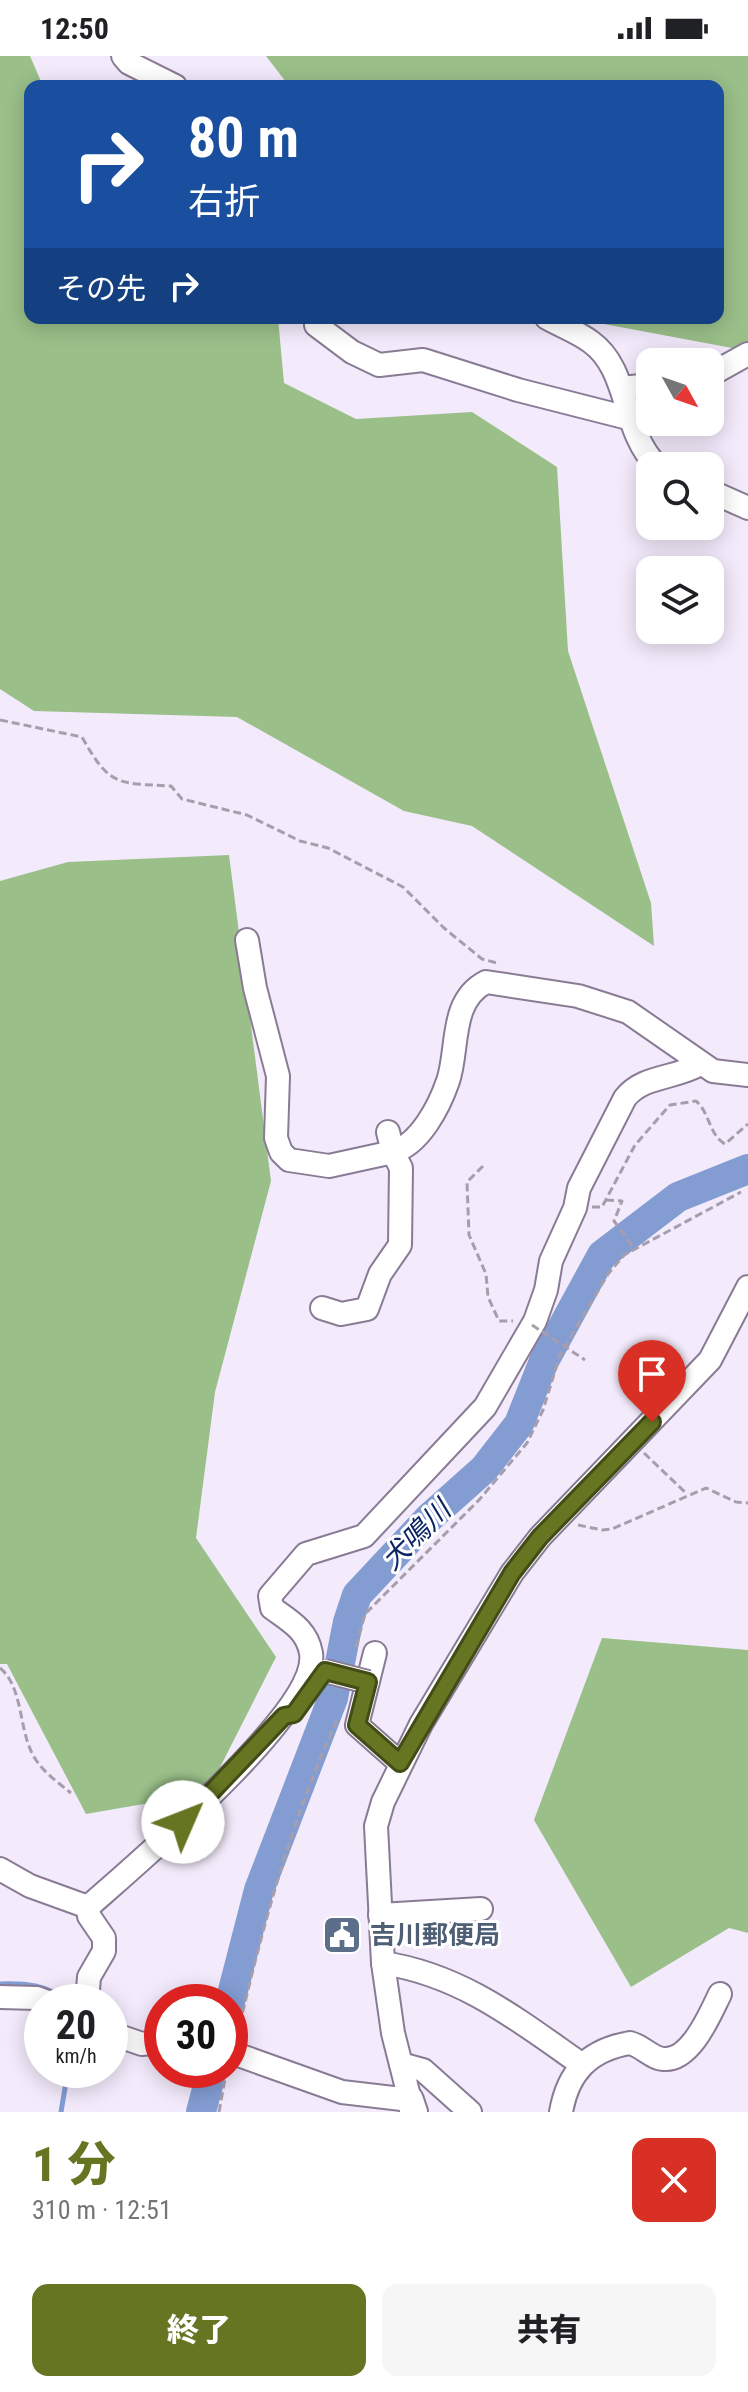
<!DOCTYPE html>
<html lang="ja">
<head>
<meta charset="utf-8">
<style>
	body { margin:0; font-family:"Roboto Condensed","Noto Sans JP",sans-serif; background:#f6f6f6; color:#202124; height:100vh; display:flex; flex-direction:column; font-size:30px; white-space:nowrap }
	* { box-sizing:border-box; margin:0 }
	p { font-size:26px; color:#757577 }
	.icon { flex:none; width:44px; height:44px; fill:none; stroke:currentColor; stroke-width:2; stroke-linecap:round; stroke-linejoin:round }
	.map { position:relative; height:2056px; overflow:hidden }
	.details { display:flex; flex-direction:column; background:#fff; flex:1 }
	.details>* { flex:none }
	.guide { position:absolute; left:24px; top:24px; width:700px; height:244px; border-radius:16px; box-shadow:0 4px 20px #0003; background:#1a4fa0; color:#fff; overflow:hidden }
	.needle { width:52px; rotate:130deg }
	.fabs { position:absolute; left:636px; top:292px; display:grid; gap:16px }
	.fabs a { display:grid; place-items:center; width:88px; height:88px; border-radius:16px; background:#fff; box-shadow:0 4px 20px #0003; font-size:40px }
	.speed { position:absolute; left:24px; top:1928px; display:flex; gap:16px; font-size:40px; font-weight:700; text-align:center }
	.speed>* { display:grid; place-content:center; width:104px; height:104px; border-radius:50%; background:#fff; box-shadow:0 4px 20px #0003; line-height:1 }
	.speed small { font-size:20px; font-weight:400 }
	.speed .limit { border:12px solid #d22; background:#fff; color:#111 }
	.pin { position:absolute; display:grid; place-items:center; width:68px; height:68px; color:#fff; margin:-82px -34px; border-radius:50% 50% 50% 0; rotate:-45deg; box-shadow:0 0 8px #0007 }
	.pin .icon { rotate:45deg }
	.me { position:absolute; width:88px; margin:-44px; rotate:46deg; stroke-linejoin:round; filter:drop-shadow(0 0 6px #0008) }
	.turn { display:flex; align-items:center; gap:28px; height:168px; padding:0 32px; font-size:36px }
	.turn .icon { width:104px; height:104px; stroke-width:2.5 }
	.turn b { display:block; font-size:56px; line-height:68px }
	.then { display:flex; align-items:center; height:76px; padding:0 32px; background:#0003; gap:16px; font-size:30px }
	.round { display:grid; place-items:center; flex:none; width:84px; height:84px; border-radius:16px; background:#f6f6f6 }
	.head { display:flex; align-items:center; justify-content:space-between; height:136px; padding:0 32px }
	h1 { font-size:48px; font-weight:800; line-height:60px; color:#657522 }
	.primary-button { display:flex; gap:16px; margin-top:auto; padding:16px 32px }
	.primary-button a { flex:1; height:92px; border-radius:16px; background:#657522; color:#fff; font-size:32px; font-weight:800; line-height:92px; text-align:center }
	.primary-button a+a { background:#f6f6f6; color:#202124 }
	.status { display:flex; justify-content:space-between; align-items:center; height:56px; padding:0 40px; background:#fff; direction:ltr }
	.status svg { height:22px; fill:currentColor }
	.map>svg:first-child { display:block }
	.forest { fill:#9abf89 }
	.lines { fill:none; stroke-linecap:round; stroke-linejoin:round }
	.stream { stroke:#839dd3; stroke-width:5 }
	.river { stroke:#839dd3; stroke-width:30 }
	.minor-casing { stroke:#8a7b95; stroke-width:26 }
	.major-casing { stroke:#8a7b95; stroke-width:30 }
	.path { stroke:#a69eac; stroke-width:3; stroke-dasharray:8 4; stroke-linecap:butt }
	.minor { stroke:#fff; stroke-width:22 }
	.major { stroke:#fff; stroke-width:26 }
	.minor-bridge-casing { stroke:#8a7b95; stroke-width:26; stroke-linecap:butt }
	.path-bridge { stroke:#a69eac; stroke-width:3; stroke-dasharray:8 4; stroke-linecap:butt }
	.minor-bridge { stroke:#fff; stroke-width:22 }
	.route-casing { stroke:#424c16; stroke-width:20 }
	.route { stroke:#657522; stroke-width:14 }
	.labels { text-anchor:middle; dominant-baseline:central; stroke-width:6; stroke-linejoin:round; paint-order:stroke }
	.service-label { font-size:26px; font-weight:bold; fill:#4e5e75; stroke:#fff; text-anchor:start }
	.water-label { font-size:28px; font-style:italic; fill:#0c2564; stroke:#fff }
</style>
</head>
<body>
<div class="status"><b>12:50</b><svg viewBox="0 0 49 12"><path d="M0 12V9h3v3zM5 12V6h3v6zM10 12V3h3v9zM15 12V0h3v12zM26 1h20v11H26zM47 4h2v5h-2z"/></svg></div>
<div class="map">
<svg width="748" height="2056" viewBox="0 0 748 2056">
	<rect width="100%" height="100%" fill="#f3eafb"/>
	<g class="forest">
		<path d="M 0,0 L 30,0 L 43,30 L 30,30 L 30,262 L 278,262 L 284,327 L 356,363 L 472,356 L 557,411 L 568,595 L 651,847 L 654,890 L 472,770 L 404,755 L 237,661 L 34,655 L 0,633 Z"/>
		<path d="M 266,0 L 748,0 L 748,295 L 572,262 L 718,262 L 718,30 L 289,30 Z"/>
		<path d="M 229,799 L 271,1125 L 215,1336 L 196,1482 L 276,1601 L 207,1737 L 86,1758 L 7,1608 L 0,1608 L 0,825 L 68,806 Z"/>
		<path d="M 602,1582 L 748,1594 L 748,1877 L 729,1872 L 631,1931 L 534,1764 Z"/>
	</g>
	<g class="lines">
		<g class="stream">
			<path d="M 0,1928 C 26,1927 48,1929 69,1946"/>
			<path d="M 61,2056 L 68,2014"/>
		</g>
		<g class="river">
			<path d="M 230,1946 L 259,1834 L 333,1642 L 348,1566 L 357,1539 L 429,1462 L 484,1413 L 519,1368 L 544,1305 L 602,1199 L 678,1141 L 748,1113"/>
			<path d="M 201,2056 L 212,2014"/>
		</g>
		<defs>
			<g id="minor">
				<path d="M 123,0 L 129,7 L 175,30"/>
				<path d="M 547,262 C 561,270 578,276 591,286 C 630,314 621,374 657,410"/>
				<path d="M 316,269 L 352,296 L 379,309 L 423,304 L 518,334 L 628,362"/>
				<path d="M 710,319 L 748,298"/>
				<path d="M 622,332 L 650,329"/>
				<path d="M 710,435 L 748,452"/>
				<path d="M 247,884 L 255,932 L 278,1020 L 276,1082 L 281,1096 L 289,1104 L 329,1110 L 393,1096 L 401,1112 L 400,1189 L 380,1218 L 367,1253 L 341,1258 L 322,1252"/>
				<path d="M 388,1076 L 393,1096 C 420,1088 439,1051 448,1025 C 459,993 449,945 486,926 L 578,940 L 628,956 L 713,1015 L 748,1019"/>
				<path d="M 375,1597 L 357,1669 L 400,1707"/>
				<path d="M 0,1813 L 30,1830 L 88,1851"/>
				<path d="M 88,1851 C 132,1812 320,1654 311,1597 C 307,1574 290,1565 272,1552 L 270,1540 L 306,1498 L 364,1480 L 485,1351 L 535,1265 L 546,1234 L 551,1205 L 575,1152 L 579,1132 L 625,1042 C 643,1019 676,1023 700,1008"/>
				<path d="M 380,1859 L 481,1853"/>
				<path d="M 383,1907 C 462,1919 518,1964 581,2008"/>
				<path d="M 0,1941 L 37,1942 L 48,1946"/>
				<path d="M 87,1946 L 89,1921 L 104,1895 L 104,1882 L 89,1860 L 88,1851"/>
				<path d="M 110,1977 L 142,1988 L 162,1986"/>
				<path d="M 230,1996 L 342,2036 L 410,2044 L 393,1977 L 383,1907 L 376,1770 L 383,1746 L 421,1668 L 512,1517 L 540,1481 L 710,1304 L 748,1231"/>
				<path d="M 401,2008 L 423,2014 L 470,2056"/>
				<path d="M 561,2056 C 568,2016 589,1994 630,1987 C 642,1990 653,2003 664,2003 C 691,2005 710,1958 720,1938"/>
			</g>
			<path id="major" d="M 410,2044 L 414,2056"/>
		</defs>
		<use href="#minor" class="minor-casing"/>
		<use href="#major" class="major-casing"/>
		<g class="path">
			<path d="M 0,664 L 82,681 C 110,731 117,727 171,730 L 182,743 L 247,759 L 300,785 L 328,792 L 403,831 L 444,872 L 482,903 L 497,907"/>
			<path d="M 483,1110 L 467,1126 L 469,1179 L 486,1218 L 488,1241 L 499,1265 L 513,1265"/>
			<path d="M 606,1144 L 622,1145 L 614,1165 L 633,1191"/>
			<path d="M 592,1151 L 602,1151 L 635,1089 L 670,1049 L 696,1045 C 710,1057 709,1079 725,1088 L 748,1068"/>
			<path d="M 644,1397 L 687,1438"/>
			<path d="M 578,1469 L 602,1474 L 612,1473 L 706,1432 L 736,1446 L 748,1447"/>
			<path d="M 356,1591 L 365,1558 L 479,1444 L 527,1387 L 543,1354 L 560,1299 L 608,1218 L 624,1199 L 741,1136"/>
			<path d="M 0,1612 C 22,1630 19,1669 31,1695 C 39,1713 56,1725 71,1737"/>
			<path d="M 237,1980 C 262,1873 291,1764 337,1664"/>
			<path d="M 219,2056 L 226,2017"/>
		</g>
		<use href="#minor" class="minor"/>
		<use href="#major" class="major"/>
		<defs>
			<path id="minor-bridge" d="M 325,1615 L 368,1626"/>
		</defs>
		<use href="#minor-bridge" class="minor-bridge-casing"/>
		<path class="path-bridge" d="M 532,1269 L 585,1304"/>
		<use href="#minor-bridge" class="minor-bridge"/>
	</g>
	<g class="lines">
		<defs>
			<path id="route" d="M 183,1766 L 284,1660 L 294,1658 L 325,1615 L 368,1626 L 357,1669 L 400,1707 L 512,1517 L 540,1481 L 652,1366"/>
		</defs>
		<use href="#route" class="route-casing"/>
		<use href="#route" class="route"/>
	</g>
	<defs>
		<symbol id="civic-square" viewBox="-11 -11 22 22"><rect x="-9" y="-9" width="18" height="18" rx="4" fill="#5c6f8a" stroke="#fff"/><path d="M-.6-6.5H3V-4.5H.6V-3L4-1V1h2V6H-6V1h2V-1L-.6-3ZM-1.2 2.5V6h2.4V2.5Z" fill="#fff"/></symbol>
	</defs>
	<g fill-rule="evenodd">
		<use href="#civic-square" x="320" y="1857" width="44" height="44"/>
	</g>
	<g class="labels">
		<g class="service-label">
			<text x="370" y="1879">吉川郵便局</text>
		</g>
		<g class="water-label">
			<text transform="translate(416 1479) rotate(-45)">犬鳴川</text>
		</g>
	</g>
</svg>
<div class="fabs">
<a><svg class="needle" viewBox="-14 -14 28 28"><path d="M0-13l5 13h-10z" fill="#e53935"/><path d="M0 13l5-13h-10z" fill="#757577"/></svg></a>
<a><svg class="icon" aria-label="search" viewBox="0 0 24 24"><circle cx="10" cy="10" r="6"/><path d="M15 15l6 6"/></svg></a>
<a><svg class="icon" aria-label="layers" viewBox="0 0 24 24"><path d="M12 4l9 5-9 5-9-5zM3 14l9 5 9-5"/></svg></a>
</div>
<div class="speed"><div>20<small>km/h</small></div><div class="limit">30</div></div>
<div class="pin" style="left:652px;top:1366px;background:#d93025"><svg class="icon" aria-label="arrive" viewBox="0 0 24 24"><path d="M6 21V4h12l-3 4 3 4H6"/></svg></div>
<svg class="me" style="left:183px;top:1766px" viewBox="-20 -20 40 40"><circle r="19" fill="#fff"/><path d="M0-13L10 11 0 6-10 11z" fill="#657522"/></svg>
<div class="guide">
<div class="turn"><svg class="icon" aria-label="right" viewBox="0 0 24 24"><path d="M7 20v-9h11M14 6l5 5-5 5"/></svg><div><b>80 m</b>右折</div></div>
<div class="then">その先<svg class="icon" aria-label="right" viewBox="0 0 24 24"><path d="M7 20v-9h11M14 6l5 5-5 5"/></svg></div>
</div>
</div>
<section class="details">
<div class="head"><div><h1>1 分</h1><p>310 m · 12:51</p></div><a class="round" style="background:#d93025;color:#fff"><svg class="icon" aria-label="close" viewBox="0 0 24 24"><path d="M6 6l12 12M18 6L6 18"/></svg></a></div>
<div class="primary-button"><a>終了</a><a>共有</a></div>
</section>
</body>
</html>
